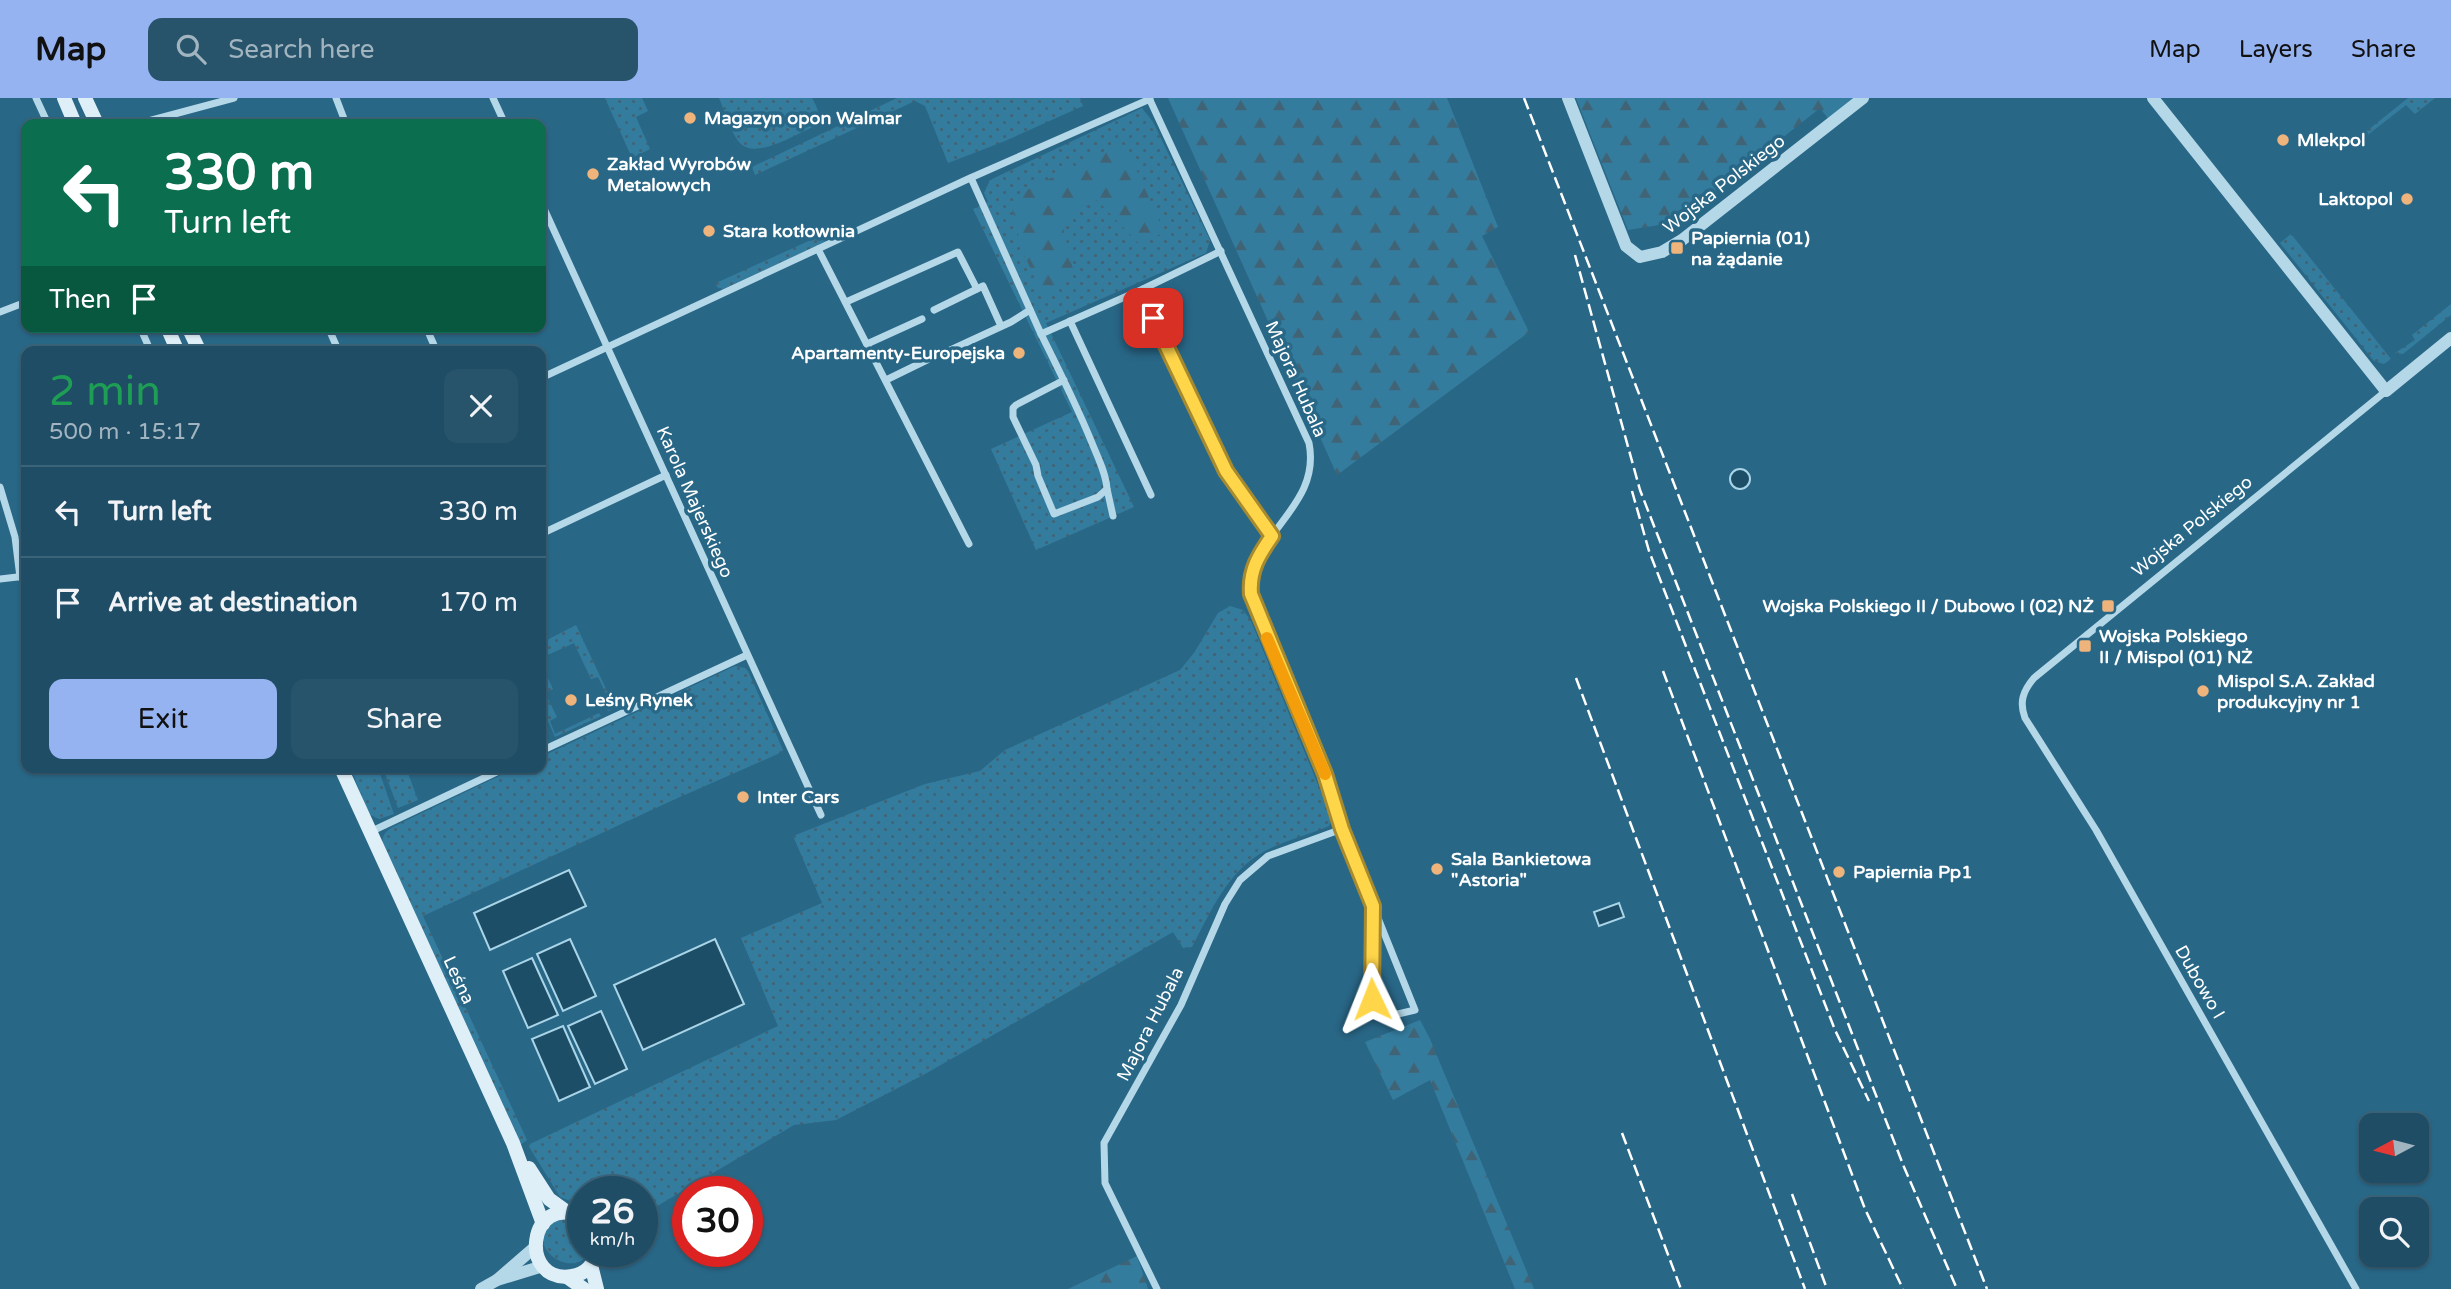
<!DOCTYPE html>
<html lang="en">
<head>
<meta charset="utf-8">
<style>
	body { margin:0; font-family:"Varela Round",sans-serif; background:#27546b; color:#f1f3f6; height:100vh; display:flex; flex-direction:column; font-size:26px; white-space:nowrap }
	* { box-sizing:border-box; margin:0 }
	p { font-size:23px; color:#a1b4bf }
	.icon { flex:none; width:38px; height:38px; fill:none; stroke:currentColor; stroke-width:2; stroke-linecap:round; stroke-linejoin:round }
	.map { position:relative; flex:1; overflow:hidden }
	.sheet { position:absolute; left:21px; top:248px; width:525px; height:427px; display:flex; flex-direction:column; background:#1f4d65; border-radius:14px; box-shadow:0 2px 5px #0004,0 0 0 2px #3c6479 }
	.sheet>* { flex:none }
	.hud { position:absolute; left:21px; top:21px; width:525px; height:214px; border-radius:14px; box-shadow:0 2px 5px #0004,0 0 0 2px #3c6479; background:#0b6e4f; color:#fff; overflow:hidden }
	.needle { width:46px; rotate:263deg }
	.buttons { position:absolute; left:2359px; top:1015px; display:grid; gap:14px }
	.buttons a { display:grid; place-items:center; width:70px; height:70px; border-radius:14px; background:#1f4d65; box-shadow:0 2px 5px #0004,0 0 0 2px #3c6479; font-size:35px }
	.speed { position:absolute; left:567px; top:1078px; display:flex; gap:14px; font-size:35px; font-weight:700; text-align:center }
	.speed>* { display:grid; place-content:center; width:91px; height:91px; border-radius:50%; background:#1f4d65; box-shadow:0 2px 5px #0004,0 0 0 2px #3c6479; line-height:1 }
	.speed small { font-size:18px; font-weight:400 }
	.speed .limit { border:10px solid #d22; background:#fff; color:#111 }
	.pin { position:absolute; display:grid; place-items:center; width:60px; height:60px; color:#fff; margin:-30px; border-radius:14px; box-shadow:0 4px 10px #0006 }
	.me { position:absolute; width:77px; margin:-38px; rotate:358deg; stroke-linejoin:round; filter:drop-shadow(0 0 5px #0008) }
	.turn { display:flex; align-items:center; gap:24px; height:147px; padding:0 28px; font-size:32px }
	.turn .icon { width:91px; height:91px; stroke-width:2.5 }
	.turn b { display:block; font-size:49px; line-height:60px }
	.then { display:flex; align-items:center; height:66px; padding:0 28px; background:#0003; gap:14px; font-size:26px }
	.round { display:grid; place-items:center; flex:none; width:74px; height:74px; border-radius:14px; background:#27546b }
	.summary { display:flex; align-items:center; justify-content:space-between; height:119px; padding:0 28px }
	h1 { font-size:42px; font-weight:600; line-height:52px; color:#1e9e55 }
	.cta { display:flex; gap:14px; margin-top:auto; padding:14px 28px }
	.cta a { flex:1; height:80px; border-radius:14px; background:#95b2f1; color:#111; font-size:28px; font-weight:600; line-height:80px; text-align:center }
	.cta a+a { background:#27546b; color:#f1f3f6 }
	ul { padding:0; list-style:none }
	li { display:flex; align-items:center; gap:21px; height:91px; padding:0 28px; border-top:2px solid #3c6479 }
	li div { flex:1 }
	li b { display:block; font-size:26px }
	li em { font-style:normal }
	header { display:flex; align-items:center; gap:42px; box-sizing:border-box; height:98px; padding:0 35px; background:#95b2f1; color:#111 }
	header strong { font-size:33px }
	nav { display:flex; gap:38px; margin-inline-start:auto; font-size:24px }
	.search { width:490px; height:63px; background:#27546b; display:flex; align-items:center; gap:18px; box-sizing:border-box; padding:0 24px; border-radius:14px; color:#a1b4bf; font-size:26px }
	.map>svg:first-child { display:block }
	.grass { fill:url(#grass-dots) }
	.forest { fill:url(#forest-firs) }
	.water { fill:#1d4e68; stroke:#aad5e8; stroke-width:2 }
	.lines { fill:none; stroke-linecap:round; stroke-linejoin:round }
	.minor { stroke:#b5d8e8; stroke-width:7 }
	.tertiary { stroke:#b5d8e8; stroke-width:12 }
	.secondary { stroke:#dfeff7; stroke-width:14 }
	.rail { stroke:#fff; stroke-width:2.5; stroke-dasharray:12 5; stroke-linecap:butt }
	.route-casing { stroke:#a68a30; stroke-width:18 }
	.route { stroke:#ffd54a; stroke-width:12 }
	.slow { stroke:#f59e0b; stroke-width:12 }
	.poi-dot { fill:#efb47c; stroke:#296787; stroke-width:2.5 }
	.labels { text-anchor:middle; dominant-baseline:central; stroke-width:7; stroke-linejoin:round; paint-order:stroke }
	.poi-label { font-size:18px; font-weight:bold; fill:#fff; stroke:#296787; text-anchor:start }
	.street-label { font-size:18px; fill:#fff; stroke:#296787 }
</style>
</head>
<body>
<header>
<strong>Map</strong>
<div class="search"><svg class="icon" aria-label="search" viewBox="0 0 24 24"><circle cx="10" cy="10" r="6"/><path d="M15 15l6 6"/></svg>Search here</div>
<nav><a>Map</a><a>Layers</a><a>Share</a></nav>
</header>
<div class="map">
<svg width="2451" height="1191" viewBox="0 0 2451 1191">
	<defs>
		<pattern id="grass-dots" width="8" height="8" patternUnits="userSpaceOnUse" patternTransform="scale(1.75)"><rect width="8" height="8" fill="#347c9e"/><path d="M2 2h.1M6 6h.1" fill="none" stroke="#406475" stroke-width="1.8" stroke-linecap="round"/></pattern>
		<pattern id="forest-firs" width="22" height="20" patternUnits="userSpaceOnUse" patternTransform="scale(1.75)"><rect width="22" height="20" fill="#347c9e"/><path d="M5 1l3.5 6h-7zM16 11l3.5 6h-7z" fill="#406475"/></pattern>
	</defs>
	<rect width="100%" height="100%" fill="#296787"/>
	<g class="grass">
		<path d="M 605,0 L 642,0 L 648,13 L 636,19 L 650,51 L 632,60 Z"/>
		<path d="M 719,0 L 812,0 C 818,11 822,18 813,29 C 796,36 757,61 741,46 C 732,38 724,11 719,0 Z"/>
		<path d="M 897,0 L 1080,0 L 1083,8 L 1005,43 L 948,65 L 925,8 L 915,3 L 755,77 L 752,69 Z"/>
		<path d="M 2408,0 L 2435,0 L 2415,16 L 2406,7 L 2360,43 L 2358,40 Z"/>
		<path d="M 1142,10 L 1153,24 L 1210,142 L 1206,155 L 1046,225 L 1134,409 L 1036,452 L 991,351 L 1072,314 L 973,111 L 988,104 L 984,95 L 990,82 Z"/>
		<path d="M 833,132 L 831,141 L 723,191 L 717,189 L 716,185 Z"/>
		<path d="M 2291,136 L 2391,261 L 2384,266 L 2374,263 L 2280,145 Z"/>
		<path d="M 2451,206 L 2451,217 L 2403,256 L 2395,255 L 2415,242 L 2412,237 Z"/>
		<path d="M 1230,508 L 1243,512 L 1251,523 L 1332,721 L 1329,728 C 1308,737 1283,743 1263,754 C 1227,774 1210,815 1192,849 L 1183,850 L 1173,834 L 925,976 L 836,1022 L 794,1027 L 642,1117 L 642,1094 L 583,1094 L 583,1108 L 560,1099 L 528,1047 L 778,928 L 741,840 L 822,805 L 793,738 L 925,686 L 980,673 L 1005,652 L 1180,572 L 1194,555 L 1218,515 Z"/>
		<path d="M 576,527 L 615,610 L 609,613 L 604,610 L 611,606 L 598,579 L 591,581 L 574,545 L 541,560 L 541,545 Z"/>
		<path d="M 541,565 L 553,591 L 545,595 L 557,619 L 550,623 L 555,636 L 599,615 L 601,618 L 555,639 L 541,607 Z"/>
		<path d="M 735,568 L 745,570 L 748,573 L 783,652 L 780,655 L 671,703 L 423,818 L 527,1042 L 520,1047 L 383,748 C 380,734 391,730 401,725 L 516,670 L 541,670 L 541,659 Z"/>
		<path d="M 351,670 L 378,670 L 394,716 L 379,721 L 369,716 L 366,710 Z"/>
		<path d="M 383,670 L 406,670 L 418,702 L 398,710 Z"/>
		<path d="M 567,1120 L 583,1126 L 583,1153 L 591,1153 C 568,1191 509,1130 567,1120 Z"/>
	</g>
	<g class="forest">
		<path d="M 1168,0 L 1447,0 L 1498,129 L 1482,138 L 1529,234 L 1337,377 Z"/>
		<path d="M 1576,0 L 1860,0 L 1830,23 L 1820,10 L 1705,101 L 1665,126 L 1628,132 Z"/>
		<path d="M 1119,46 L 1134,66 L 1164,134 L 1140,147 L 1097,102 L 1068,119 L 1063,129 L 1074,175 L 1046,204 L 1021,150 L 1012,110 L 1019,96 Z"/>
		<path d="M 1420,922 L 1430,941 L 1534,1191 L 1515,1191 L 1430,982 L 1393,1002 L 1365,944 Z"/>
		<path d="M 1137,1158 L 1148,1191 L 1068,1191 Z"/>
	</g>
	<g class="water">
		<circle cx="1740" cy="381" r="10"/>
		<path d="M 569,772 L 586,808 L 490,852 L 474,815 Z"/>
		<path d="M 1619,805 L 1624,819 L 1599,828 L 1594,814 Z"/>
		<path d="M 570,841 L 596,898 L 563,913 L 537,856 Z"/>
		<path d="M 715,841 L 744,906 L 643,952 L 614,887 Z"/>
		<path d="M 532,860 L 558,917 L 528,930 L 503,873 Z"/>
		<path d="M 601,913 L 627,971 L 595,986 L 568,928 Z"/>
		<path d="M 563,928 L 590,989 L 559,1003 L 532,941 Z"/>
	</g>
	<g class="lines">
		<g class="minor">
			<path d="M 36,0 L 48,26"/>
			<path d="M 336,0 L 346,26"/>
			<path d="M 493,0 L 505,26"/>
			<path d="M 1149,0 L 1309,345 C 1322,411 1247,435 1251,496 L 1325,676 L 1345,738 L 1415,912 L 1398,916 L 1383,914 L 1372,901 L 1373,808"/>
			<path d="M 137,26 L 234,0"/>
			<path d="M 971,80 L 1041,236"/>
			<path d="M 541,104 L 821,717"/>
			<path d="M 818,151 L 969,446"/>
			<path d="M 1143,191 L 1221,153"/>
			<path d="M 846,204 L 958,154 L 977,191"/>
			<path d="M 934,212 L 983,188 L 1001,228"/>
			<path d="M 0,214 L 26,204"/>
			<path d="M 1070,223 L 1151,397"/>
			<path d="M 140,229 L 151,254"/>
			<path d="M 328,229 L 339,254"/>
			<path d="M 426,229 L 437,254"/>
			<path d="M 867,246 L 922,221"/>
			<path d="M 946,254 L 1011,224 L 1030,212"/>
			<path d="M 541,280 L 968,81 L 1150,1"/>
			<path d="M 886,282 L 929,261"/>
			<path d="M 1064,282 L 1016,307 L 1013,310 L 1013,319 L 1036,367 L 1038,378 L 1054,416 L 1098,399 L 1107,391 C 1106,375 1098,360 1092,345 C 1077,308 1059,272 1041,236 L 1143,191 L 1160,238 L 1226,373 L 1272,438"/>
			<path d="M 0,389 L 15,439 L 20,479"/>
			<path d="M 1107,391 L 1113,418"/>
			<path d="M 541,436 L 666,377"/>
			<path d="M 0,481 L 26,478"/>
			<path d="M 541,653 L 747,557"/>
			<path d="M 370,734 L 505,670"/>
			<path d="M 1157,1191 L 1105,1085 L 1104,1045 L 1181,907 L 1225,806 L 1240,782 L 1268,758 L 1342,731"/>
			<path d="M 2356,1191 L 2096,732 L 2025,620 C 2019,604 2023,593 2034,580 L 2386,293"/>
		</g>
		<g class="tertiary">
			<path d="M 1568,0 L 1626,148 L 1640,159 L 1662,154 L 1682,142 L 1863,0"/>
			<path d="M 2153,0 L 2386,293 L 2451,240"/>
			<path d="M 497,1182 L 535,1149"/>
			<path d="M 481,1191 L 497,1182 L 543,1168"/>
		</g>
		<g class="secondary">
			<path d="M 64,0 L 75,26"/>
			<path d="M 85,0 L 97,26"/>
			<path d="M 167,229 L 178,254"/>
			<path d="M 188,229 L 200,254"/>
			<path d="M 341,670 L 513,1045 L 543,1126"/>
			<path d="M 529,1070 L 549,1101 L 567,1114"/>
			<path d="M 583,1119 C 527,1093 518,1187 572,1178 C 586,1176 594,1166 598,1153"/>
			<path d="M 591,1167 L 597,1191"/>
			<path d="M 567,1179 L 584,1191"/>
		</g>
		<g class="rail">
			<path d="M 1524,0 L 1987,1191"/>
			<path d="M 1575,157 L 1640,392 L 1904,1069 L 1957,1191"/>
			<path d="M 1632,393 L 1649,453 L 1835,932 L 1869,1003"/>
			<path d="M 1663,573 L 1865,1111 L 1903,1191"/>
			<path d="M 1576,580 L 1805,1191"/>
			<path d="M 1622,1035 L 1681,1191"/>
			<path d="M 1792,1096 L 1827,1191"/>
		</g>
	</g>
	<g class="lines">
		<defs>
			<path id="route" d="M 1153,220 L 1226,373 L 1272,438 C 1259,457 1249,472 1251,496 L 1325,676 L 1342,731 L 1373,808 L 1372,901"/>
		</defs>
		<use href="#route" class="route-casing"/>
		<use href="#route" class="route"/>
		<path class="slow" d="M 1267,540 L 1325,676"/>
	</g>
	<g class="poi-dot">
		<circle cx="690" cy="20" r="7"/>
		<circle cx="2283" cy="42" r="7"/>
		<circle cx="593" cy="76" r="7"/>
		<circle cx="2407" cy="101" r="7"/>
		<circle cx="709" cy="133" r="7"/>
		<rect x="1670" y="143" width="14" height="14" rx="3.5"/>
		<circle cx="1019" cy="255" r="7"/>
		<rect x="2101" y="501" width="14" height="14" rx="3.5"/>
		<rect x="2078" y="541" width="14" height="14" rx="3.5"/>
		<circle cx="2203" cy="593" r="7"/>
		<circle cx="571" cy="602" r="7"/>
		<circle cx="743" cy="699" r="7"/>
		<circle cx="1437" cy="771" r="7"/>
		<circle cx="1839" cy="774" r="7"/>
	</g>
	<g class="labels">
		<g class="poi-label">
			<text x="704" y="20">Magazyn opon Walmar</text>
			<text x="2297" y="42">Mlekpol</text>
			<text x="607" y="66">Zakład Wyrobów<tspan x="607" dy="21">Metalowych</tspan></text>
			<text x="2393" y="101" text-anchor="end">Laktopol</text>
			<text x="723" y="133">Stara kotłownia</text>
			<text x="1691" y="140">Papiernia (01)<tspan x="1691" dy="21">na żądanie</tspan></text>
			<text x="1005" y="255" text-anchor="end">Apartamenty-Europejska</text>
			<text x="2094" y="508" text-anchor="end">Wojska Polskiego II / Dubowo I (02) NŻ</text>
			<text x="2099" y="538">Wojska Polskiego<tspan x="2099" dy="21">II / Mispol (01) NŻ</tspan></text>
			<text x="2217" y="583">Mispol S.A. Zakład<tspan x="2217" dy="21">produkcyjny nr 1</tspan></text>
			<text x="585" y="602">Leśny Rynek</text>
			<text x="757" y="699">Inter Cars</text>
			<text x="1451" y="761">Sala Bankietowa<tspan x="1451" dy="21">"Astoria"</tspan></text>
			<text x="1853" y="774">Papiernia Pp1</text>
		</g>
		<g class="street-label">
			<text transform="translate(1724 86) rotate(-38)">Wojska Polskiego</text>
			<text transform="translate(1296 281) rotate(66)">Majora Hubala</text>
			<text transform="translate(695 404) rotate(66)">Karola Majerskiego</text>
			<text transform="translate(2192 428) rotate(-39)">Wojska Polskiego</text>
			<text transform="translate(459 882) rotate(65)">Leśna</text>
			<text transform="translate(2200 884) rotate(60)">Dubowo I</text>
			<text transform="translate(1150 926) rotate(-63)">Majora Hubala</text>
		</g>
	</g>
</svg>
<div class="buttons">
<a><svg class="needle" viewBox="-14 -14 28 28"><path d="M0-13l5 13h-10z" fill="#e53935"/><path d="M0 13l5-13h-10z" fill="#a1b4bf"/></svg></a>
<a><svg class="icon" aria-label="search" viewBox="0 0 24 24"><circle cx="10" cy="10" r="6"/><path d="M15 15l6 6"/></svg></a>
</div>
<div class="speed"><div>26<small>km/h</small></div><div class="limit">30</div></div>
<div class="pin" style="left:1153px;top:220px;background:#d93025"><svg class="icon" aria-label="arrive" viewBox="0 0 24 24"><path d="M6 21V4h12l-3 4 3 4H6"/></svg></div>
<svg class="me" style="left:1372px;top:901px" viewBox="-20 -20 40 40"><path d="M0-17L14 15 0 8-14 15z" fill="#ffd54a" stroke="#fff" stroke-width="4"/></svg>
<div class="hud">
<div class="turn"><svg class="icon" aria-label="left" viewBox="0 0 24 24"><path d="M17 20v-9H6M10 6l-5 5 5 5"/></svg><div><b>330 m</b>Turn left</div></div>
<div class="then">Then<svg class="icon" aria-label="arrive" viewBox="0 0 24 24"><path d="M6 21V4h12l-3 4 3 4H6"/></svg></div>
</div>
<section class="sheet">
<div class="summary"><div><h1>2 min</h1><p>500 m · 15:17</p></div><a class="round"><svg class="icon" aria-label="close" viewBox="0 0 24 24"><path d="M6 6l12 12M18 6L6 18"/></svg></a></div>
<ul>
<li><svg class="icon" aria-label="left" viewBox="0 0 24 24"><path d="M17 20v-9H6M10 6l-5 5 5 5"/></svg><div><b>Turn left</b></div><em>330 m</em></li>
<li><svg class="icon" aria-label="arrive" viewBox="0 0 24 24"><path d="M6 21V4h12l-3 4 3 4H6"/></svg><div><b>Arrive at destination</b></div><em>170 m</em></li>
</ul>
<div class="cta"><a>Exit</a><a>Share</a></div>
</section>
</div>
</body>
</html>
